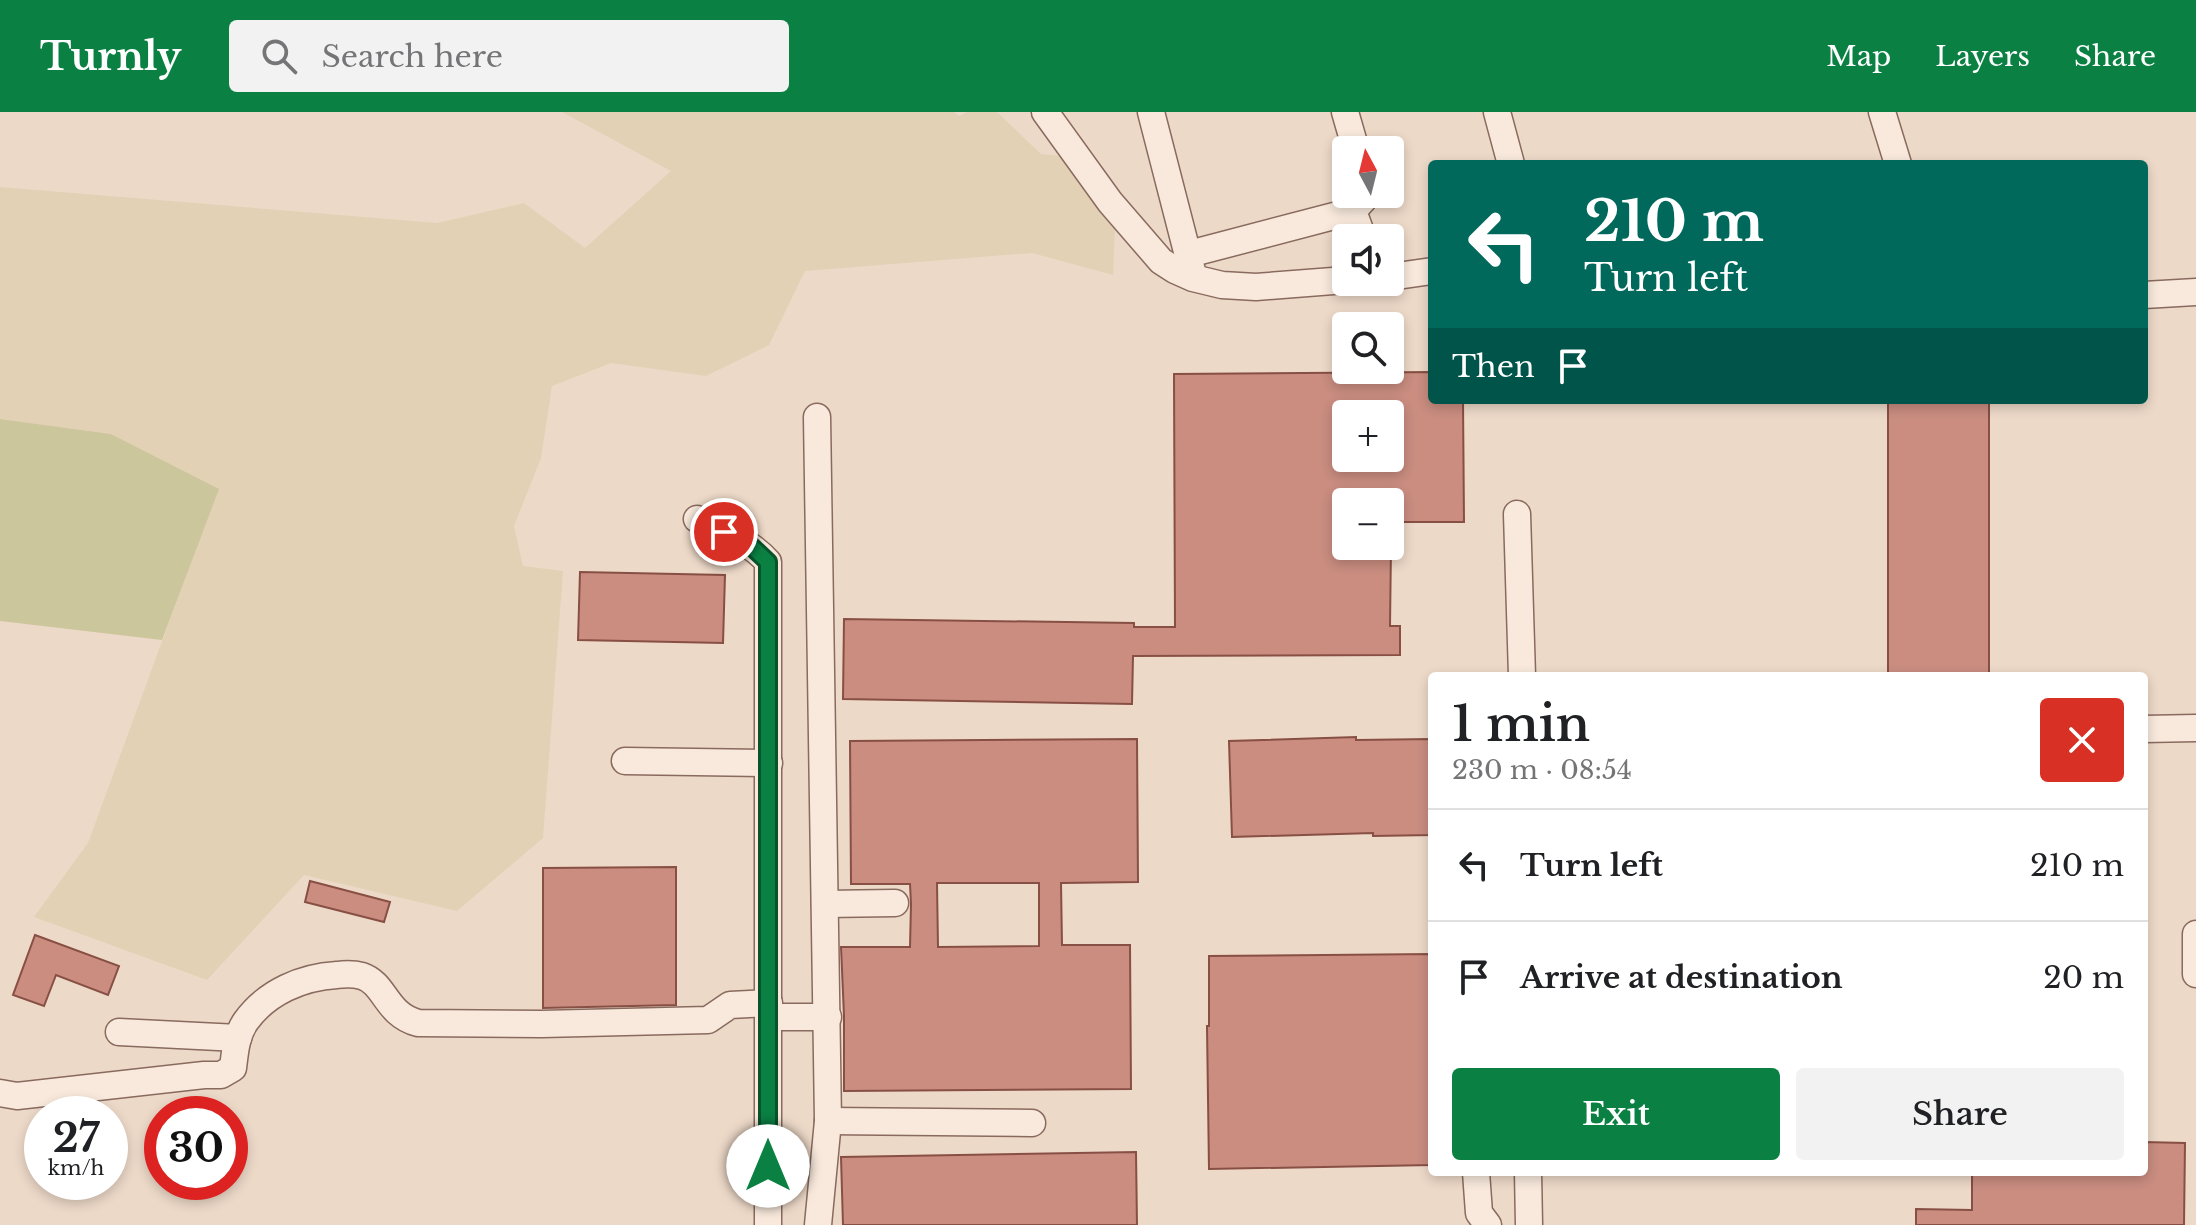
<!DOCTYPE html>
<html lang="en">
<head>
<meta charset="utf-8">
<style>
	body { margin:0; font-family:"Libre Baskerville",serif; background:#f2f2f2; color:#202124; height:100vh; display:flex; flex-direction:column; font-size:30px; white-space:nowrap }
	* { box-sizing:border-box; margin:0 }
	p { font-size:26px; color:#757577 }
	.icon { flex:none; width:44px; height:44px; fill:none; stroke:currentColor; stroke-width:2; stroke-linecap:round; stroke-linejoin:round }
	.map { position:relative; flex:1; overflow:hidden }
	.drawer { position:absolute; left:1428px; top:560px; width:720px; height:504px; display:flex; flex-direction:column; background:#fff; border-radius:8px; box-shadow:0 4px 12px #0003 }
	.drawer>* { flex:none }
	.hud { position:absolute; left:1428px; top:48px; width:720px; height:244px; border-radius:8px; box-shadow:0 4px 12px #0003; background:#00695c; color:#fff; overflow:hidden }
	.needle { width:52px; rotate:353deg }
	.tools { position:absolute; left:1332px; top:24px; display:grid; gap:16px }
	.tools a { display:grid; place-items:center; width:72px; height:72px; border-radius:8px; background:#fff; box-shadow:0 4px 12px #0003; font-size:40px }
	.speed { position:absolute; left:24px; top:984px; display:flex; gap:16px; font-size:40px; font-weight:700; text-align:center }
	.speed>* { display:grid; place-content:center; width:104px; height:104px; border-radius:50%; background:#fff; box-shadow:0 4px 12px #0003; line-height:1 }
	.speed small { font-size:20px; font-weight:400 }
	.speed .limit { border:12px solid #d22; background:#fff; color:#111 }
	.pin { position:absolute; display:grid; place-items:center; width:68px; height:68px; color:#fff; margin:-34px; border:4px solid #fff; border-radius:50%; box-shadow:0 2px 8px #0007 }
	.me { position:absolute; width:88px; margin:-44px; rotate:0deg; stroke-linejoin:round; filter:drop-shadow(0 0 6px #0008) }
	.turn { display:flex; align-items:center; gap:28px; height:168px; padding:0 24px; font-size:36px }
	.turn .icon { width:104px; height:104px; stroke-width:2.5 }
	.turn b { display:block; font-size:56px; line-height:68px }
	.then { display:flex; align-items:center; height:76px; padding:0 24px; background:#0003; gap:16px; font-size:30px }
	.round { display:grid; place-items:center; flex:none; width:84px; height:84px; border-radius:8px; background:#f2f2f2 }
	.summary { display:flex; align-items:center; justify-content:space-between; height:136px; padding:0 24px }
	h1 { font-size:48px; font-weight:600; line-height:60px }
	.action { display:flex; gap:16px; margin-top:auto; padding:16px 24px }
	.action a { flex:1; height:92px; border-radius:8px; background:#0b8043; color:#fff; font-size:32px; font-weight:600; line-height:92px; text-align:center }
	.action a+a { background:#f2f2f2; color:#202124 }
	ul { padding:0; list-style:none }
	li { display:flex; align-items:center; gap:24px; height:112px; padding:0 24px; border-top:2px solid #e0e0e0 }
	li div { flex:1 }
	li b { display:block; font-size:30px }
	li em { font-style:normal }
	header { display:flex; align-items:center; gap:48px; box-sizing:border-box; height:112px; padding:0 40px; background:#0b8043; color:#fff }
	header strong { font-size:38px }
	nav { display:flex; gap:44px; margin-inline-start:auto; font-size:28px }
	.search { width:560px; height:72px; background:#f2f2f2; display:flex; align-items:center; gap:20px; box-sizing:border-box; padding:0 28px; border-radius:8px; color:#757577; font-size:30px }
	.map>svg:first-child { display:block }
	.farmland { fill:#e3d1b6 }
	.green { fill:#ccc69c }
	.building { fill:#ca8d80; stroke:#884f44; stroke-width:2; fill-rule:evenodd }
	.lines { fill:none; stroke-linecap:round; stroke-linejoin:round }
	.minor-casing { stroke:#896a5e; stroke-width:29 }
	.minor { stroke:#f8e9dc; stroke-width:26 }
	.route-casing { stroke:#07532c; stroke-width:20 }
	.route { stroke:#0b8043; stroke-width:14 }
</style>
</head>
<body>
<header>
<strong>Turnly</strong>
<div class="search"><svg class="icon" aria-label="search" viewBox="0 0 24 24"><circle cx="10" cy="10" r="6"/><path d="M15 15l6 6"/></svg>Search here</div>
<nav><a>Map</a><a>Layers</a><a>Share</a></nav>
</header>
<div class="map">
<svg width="2196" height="1113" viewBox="0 0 2196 1113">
	<rect width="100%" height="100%" fill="#edd9c8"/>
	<path class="farmland" d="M 562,0 L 954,0 L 959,4 L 967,0 L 997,0 L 1041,42 L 1070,45 L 1115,116 L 1113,163 L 1032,141 L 805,159 L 769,233 L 706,264 L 611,251 L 552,274 L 541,346 L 514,414 L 523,454 L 563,459 L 543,726 L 457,799 L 304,763 L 207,868 L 34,805 L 88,731 L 218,377 L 111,322 L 0,307 L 0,75 L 437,111 L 524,91 L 585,136 L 671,59 Z"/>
	<path class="green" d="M 0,307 L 111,322 L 219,377 L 162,528 L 0,509 Z"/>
	<g class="building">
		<path d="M 1432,260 L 1432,288 L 1463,288 L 1464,410 L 1390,410 L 1390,390 L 1346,390 L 1346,434 L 1391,434 L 1390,514 L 1400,514 L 1400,543 L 1133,544 L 1132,592 L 843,587 L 844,507 L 1134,511 L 1134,515 L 1175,515 L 1174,262 ZM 1346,302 L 1390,302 L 1390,346 L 1346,346 Z"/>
		<rect x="1888" y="288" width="101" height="276"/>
		<path d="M 580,460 L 725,463 L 723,531 L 578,528 Z"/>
		<path d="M 1356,625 L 1356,628 L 1432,627 L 1432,723 L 1373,724 L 1373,721 L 1232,725 L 1229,629 Z"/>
		<path d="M 1137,627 L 1138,770 L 1061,771 L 1062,833 L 1130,833 L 1131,977 L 844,979 L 844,904 L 841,835 L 910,835 L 911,792 L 910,772 L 851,772 L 850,629 ZM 937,771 L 1039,771 L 1039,834 L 938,835 Z"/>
		<path d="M 676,755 L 676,893 L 543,896 L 543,756 Z"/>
		<path d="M 310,769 L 390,790 L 384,810 L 305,790 Z"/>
		<path d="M 35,823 L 119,854 L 108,883 L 56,863 L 44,894 L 13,883 Z"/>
		<path d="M 1432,842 L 1432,1053 L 1209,1057 L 1207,914 L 1209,914 L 1209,844 Z"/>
		<path d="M 2144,1030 L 2185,1031 L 2184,1113 L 1916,1113 L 1916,1097 L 1972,1098 L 1972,1060 L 2144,1060 Z"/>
		<path d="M 1136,1040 L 1137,1113 L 843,1113 L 841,1045 Z"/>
	</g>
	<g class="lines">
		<defs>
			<g id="minor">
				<path d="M 1045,0 L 1110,90 L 1161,149 L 1175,158 L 1193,166 L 1222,173 L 1256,175 L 1346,168"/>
				<path d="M 1151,0 L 1192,159"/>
				<path d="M 1345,0 L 1356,38"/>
				<path d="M 1497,0 L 1511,52"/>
				<path d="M 1882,0 L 1898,52"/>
				<path d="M 1353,99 L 1363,126"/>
				<path d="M 1189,142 L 1353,99 L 1364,87 L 1365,82"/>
				<path d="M 1390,165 L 1432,159"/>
				<path d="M 2144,183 L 2196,180"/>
				<path d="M 817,305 L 828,1009 L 818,1113"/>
				<path d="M 1517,402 L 1522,564"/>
				<path d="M 697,407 C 722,419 750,429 768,450 L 768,1113"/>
				<path d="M 2144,617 L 2196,616"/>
				<path d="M 625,649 L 769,651"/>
				<path d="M 825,792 L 895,791"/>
				<path d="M 2196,822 L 2196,862"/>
				<path d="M 769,905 L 828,905"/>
				<path d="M 119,920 L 238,926"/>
				<path d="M 0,981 L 17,984 L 204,963 L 221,963 L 233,956 C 235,940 236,923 246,909 C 267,880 302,865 337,863 C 344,862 355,862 362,864 C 386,872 385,902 418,911 L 542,912 L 708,908 L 730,893 L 769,891"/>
				<path d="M 828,1009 L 1032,1011"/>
				<path d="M 1476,1060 L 1479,1101 L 1488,1113"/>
				<path d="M 1528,1060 L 1529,1113"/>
			</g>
		</defs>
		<use href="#minor" class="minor-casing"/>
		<use href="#minor" class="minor"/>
	</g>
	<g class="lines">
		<defs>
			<path id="route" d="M 724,420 L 750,433 L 768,450 L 768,1054"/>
		</defs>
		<use href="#route" class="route-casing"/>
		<use href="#route" class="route"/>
	</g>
</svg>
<div class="tools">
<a><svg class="needle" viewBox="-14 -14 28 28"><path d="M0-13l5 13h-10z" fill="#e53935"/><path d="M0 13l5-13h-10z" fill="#757577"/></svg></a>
<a><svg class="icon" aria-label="sound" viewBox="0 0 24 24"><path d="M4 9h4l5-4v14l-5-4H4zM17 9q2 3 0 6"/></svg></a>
<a><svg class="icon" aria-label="search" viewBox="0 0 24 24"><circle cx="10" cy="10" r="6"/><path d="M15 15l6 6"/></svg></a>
<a>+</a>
<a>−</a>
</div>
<div class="speed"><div>27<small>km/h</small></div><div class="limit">30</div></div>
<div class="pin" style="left:724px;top:420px;background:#d93025"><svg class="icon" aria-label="arrive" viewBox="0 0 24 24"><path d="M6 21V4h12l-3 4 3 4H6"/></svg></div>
<svg class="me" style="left:768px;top:1054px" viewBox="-20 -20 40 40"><circle r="19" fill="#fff"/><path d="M0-13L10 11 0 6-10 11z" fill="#0b8043"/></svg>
<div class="hud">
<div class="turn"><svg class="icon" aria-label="left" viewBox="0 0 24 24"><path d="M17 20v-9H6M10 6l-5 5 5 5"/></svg><div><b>210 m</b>Turn left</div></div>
<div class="then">Then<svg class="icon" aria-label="arrive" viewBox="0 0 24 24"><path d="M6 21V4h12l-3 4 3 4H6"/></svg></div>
</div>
<section class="drawer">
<div class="summary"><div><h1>1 min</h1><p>230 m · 08:54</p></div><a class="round" style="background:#d93025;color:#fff"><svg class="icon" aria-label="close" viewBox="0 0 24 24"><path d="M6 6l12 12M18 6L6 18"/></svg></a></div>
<ul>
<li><svg class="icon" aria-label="left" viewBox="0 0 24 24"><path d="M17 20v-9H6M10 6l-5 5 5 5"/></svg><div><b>Turn left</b></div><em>210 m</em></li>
<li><svg class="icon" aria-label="arrive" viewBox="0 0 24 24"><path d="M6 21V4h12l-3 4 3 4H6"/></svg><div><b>Arrive at destination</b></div><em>20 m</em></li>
</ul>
<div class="action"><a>Exit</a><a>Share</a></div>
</section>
</div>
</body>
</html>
